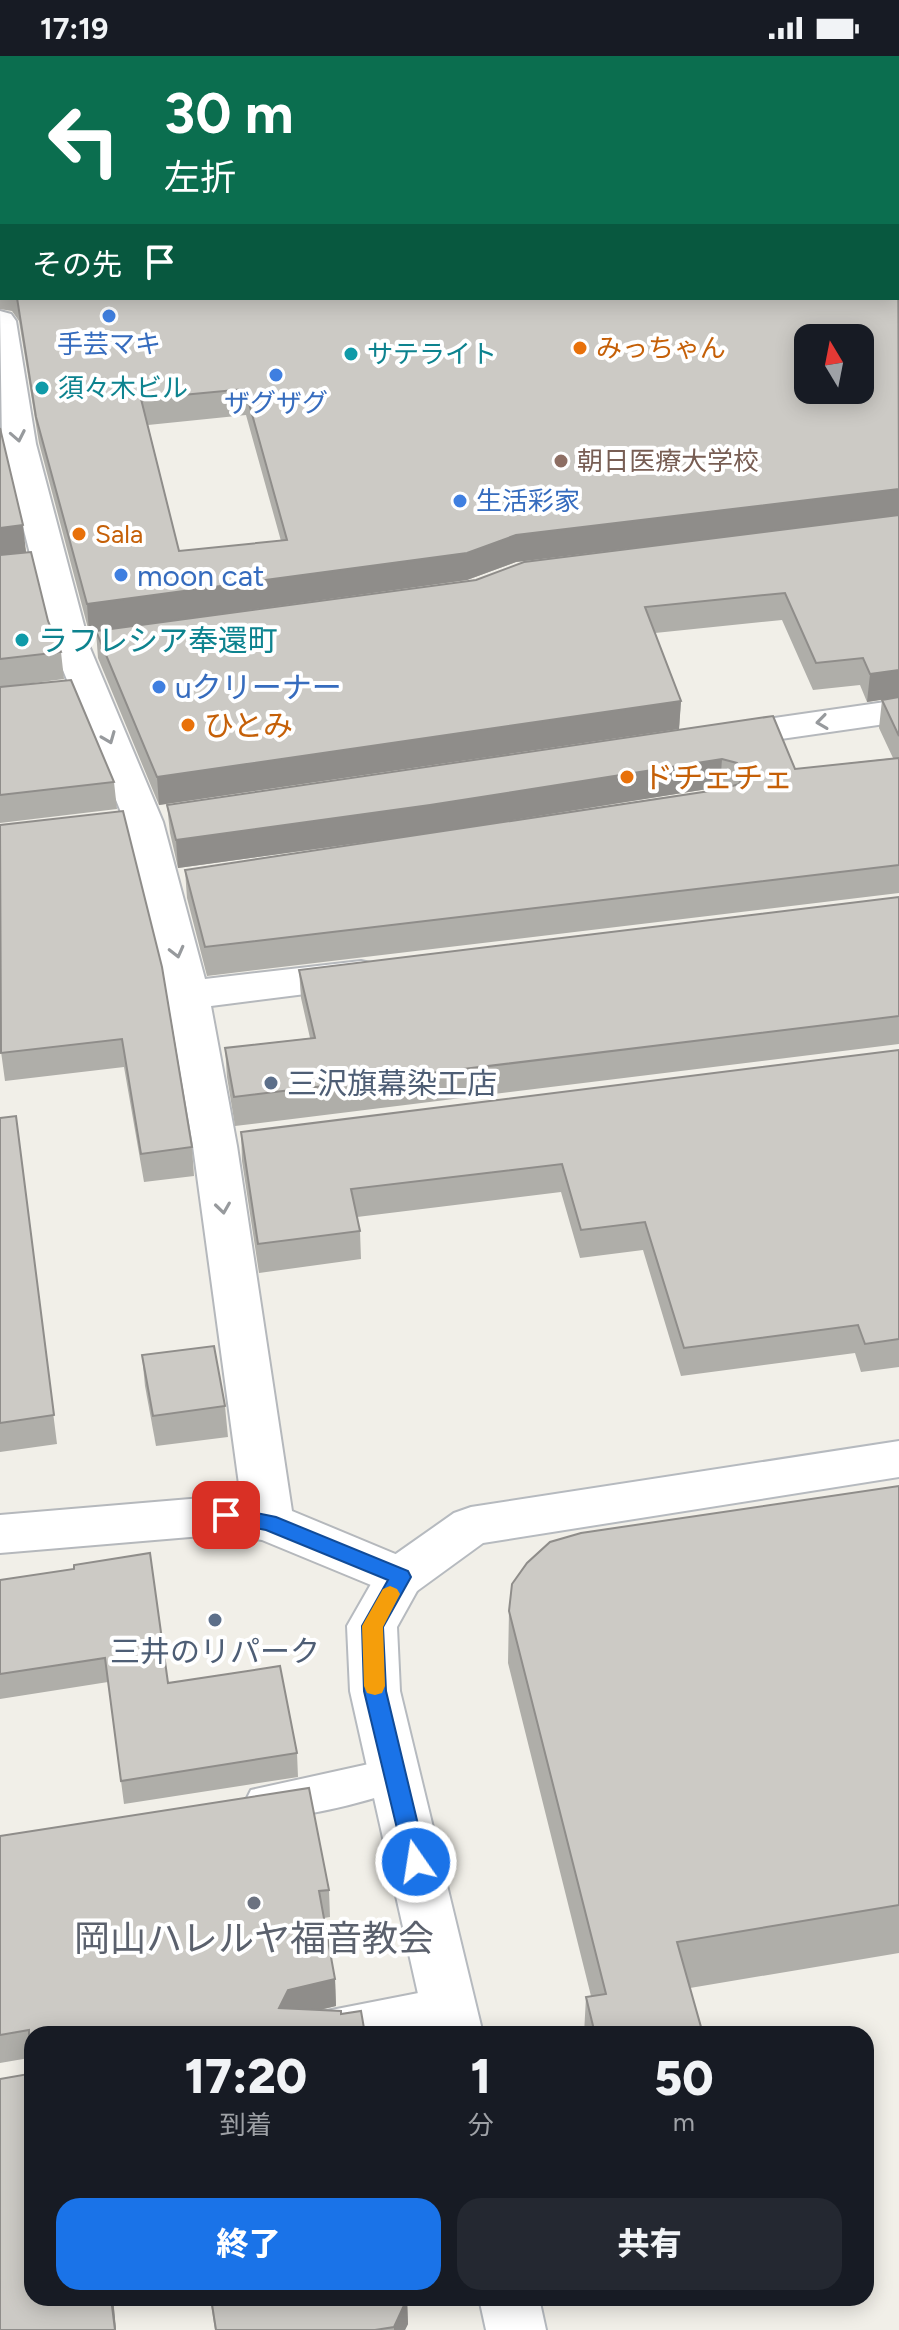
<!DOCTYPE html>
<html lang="ja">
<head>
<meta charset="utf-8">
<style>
	body { margin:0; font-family:Figtree,"Noto Sans JP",sans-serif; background:#242831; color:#f1f3f6; height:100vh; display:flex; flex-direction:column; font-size:30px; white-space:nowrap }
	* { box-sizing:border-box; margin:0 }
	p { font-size:26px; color:#9ea1a6 }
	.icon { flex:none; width:44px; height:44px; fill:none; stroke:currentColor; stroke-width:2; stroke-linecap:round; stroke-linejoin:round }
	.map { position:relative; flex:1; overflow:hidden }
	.details { position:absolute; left:24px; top:1970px; width:850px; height:280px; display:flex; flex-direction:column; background:#171b24; border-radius:24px; box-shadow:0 4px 20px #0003 }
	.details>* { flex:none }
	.guide { position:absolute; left:0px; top:0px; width:900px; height:244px; box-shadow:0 4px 20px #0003; background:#0b6e4f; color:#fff; overflow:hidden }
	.needle { width:52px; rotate:350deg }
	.tools { position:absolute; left:794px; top:268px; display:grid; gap:16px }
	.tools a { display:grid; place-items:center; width:80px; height:80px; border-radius:16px; background:#171b24; box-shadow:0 4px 20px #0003; font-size:40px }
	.pin { position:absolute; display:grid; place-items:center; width:68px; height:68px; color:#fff; margin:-34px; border-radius:16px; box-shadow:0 4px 12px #0006 }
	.me { position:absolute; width:88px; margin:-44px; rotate:347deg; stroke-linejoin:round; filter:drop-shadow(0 0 6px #0008) }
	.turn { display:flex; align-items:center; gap:28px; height:168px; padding:0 32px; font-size:36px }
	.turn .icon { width:104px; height:104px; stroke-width:2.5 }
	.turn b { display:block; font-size:56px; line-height:68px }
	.then { display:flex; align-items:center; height:76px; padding:0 32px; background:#0003; gap:16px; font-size:30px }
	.eta { display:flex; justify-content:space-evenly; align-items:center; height:136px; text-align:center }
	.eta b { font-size:48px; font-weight:800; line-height:56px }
	.primary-button { display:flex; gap:16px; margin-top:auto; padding:16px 32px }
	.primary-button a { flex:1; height:92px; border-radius:24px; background:#1a73e8; color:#fff; font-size:32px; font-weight:800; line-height:92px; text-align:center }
	.primary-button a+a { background:#242831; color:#f1f3f6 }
	.status { display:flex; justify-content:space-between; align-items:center; height:56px; padding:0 40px; background:#171b24; direction:ltr }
	.status svg { height:22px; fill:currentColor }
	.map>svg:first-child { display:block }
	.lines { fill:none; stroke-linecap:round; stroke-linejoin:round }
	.lane-casing { stroke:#b5b8bc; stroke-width:4 }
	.street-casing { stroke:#b5b8bc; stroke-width:4 }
	.secondary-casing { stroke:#b6babf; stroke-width:4 }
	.lane { fill:#fff; fill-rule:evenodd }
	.street { fill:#fff; fill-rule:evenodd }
	.secondary { fill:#fff; fill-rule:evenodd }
	.wall { fill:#afaea9; fill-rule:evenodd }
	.shaded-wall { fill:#8f8d8a }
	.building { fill:#cccac5; stroke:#8f8d8a; stroke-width:2; fill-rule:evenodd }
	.oneway { stroke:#979a9d }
	.route { fill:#1a73e8; stroke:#114b97; stroke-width:2 }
	.slow { fill:#f59e0b }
	.shop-dot { fill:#3f7fe0; stroke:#fff; stroke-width:3 }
	.food-dot { fill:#e8710a; stroke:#fff; stroke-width:3 }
	.culture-dot { fill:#0f9aa8; stroke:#fff; stroke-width:3 }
	.education-dot { fill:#8d6e63; stroke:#fff; stroke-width:3 }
	.service-dot { fill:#5c6f8a; stroke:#fff; stroke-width:3 }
	.worship-dot { fill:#6b7280; stroke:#fff; stroke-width:3 }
	.labels { text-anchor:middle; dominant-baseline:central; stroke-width:8; stroke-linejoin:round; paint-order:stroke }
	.far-shop-label { font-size:26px; fill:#366cbe; stroke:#fff }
	.far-food-label { font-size:26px; fill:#c56008; stroke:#fff; text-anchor:start }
	.far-culture-label { font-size:26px; fill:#0d838f; stroke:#fff; text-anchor:start }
	.far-education-label { font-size:26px; fill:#785e54; stroke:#fff; text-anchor:start }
	.shop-label { font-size:30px; fill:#366cbe; stroke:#fff; text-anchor:start }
	.culture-label { font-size:30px; fill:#0d838f; stroke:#fff; text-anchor:start }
	.food-label { font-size:30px; fill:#c56008; stroke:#fff; text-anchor:start }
	.service-label { font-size:30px; fill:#4e5e75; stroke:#fff; text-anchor:start }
	.near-worship-label { font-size:36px; fill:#5b616d; stroke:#fff }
</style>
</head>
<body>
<div class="status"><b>17:19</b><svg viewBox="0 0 49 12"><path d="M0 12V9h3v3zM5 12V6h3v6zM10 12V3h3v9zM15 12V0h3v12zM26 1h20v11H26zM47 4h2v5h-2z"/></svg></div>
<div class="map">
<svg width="899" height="2274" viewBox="0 0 899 2274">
	<rect width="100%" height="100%" fill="#f1efe8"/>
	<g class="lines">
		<defs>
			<g id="lane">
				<path d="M 396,1702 L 410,1707 L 416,1719 L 410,1731 C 374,1743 285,1770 251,1758 L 245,1746 L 251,1734 Z"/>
				<path d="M 449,1931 L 464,1937 L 470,1950 L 464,1963 C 407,1985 344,1978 284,1978 L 291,1964 L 306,1959 Z"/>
			</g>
			<g id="street">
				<path d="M 0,255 L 11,258 L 16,265 L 36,388 L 90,592 L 163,766 L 205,923 L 361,905 L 375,908 L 381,918 L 375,928 L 361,931 L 211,950 L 237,1090 L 292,1455 L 417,1507 L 425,1521 L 417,1535 L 400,1541 L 262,1484 L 226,1478 L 0,1497 L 0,1459 L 226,1440 L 241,1443 L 193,1090 L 167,939 L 125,766 L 54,592 L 2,388 Z"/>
				<path d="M 899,644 L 899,666 L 719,692 L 706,689 L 700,681 L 706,673 L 719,670 Z"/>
			</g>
			<g id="secondary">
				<path d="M 899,1385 L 899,1421 L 483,1487 L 417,1535 L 397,1571 L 400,1635 L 483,1978 L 427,1978 L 350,1635 L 347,1570 L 383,1507 L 454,1457 L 471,1451 Z"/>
				<path d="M 479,2242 L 539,2242 L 546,2274 L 486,2274 Z"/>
			</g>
		</defs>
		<use href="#lane" class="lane-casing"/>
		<use href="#street" class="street-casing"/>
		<use href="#secondary" class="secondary-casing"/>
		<use href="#lane" class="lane"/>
		<use href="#street" class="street"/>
		<use href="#secondary" class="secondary"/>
	</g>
	<g class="wall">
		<path d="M 0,0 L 899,0 L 899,837 L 207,920 L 187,842 L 185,814 L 723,733 L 724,732 L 720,731 L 431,777 L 178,812 L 170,777 L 167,749 L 773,660 L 795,713 L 893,702 L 879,672 L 882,644 L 899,641 L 867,646 L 860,629 L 813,634 L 782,564 L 655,577 L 681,645 L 679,673 L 159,749 L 98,602 L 96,575 L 476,524 L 524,506 L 704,483 L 516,506 L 467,524 L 89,576 L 39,387 L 19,265 L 12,255 L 0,253 ZM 2,2 L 898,2 L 898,242 L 2,242 ZM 808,282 L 860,282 L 860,334 L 808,334 ZM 246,359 L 281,485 L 179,495 L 148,369 Z"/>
		<path d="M 0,372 L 26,496 L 48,565 L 61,596 L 64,623 L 3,631 L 114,726 L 117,753 L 0,767 Z"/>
		<path d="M 0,769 L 192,1091 L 194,1120 L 144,1126 L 124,1011 L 5,1025 L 0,988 Z"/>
		<path d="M 899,841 L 899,988 L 235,1070 L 227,1021 L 225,992 L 310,982 L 301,942 L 299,914 Z"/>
		<path d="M 899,994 L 899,1311 L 861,1316 L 855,1297 L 681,1320 L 643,1194 L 580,1202 L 561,1136 L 357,1161 L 360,1175 L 361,1203 L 259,1217 L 242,1105 L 241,1076 Z"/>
		<path d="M 16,1060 L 57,1388 L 0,1396 L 0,1062 Z"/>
		<path d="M 142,1299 L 225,1350 L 228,1381 L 156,1390 L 145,1330 Z"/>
		<path d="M 899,1430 L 899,1897 L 690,1932 L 703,1978 L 584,1978 L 586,1941 L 591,1940 L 508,1607 L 509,1555 Z"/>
		<path d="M 0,1524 L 168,1627 L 297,1697 L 298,1721 L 124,1748 L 108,1626 L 0,1643 Z"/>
		<path d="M 309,1732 L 329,1834 L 330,1861 L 324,1862 L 335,1923 L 336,1950 L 320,1954 L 341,1955 L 341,1958 L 361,1955 L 365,1978 L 32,1978 L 32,2242 L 113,2242 L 116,2274 L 0,2274 L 0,2023 L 29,2018 L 29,2002 L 0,2007 L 0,1780 Z"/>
		<path d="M 210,2242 L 407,2242 L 408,2268 L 405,2274 L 215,2274 Z"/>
	</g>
	<g class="shaded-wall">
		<path d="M 899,433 L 899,460 L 516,506 L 467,524 L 89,576 L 87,548 L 516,479 Z"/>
		<path d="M 23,469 L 26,496 L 0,500 L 0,472 Z"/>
		<path d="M 899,614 L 899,641 L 867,646 L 870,618 Z"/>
		<path d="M 681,645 L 679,673 L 159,749 L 157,721 Z"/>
		<path d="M 722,703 L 720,731 L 431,777 L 178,812 L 176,784 Z"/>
		<path d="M 335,1923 L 336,1950 L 290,1961 L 279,1952 L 288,1934 Z"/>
		<path d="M 111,2242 L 113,2242 L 116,2274 L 115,2274 Z"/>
		<path d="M 407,2243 L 408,2268 L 405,2274 L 394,2274 L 394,2271 Z"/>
	</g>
	<g class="building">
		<path d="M 0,0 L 899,0 L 899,150 L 898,151 L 898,2 L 2,2 L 2,4 L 0,3 Z"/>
		<path d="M 2,22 L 2,94 L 0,93 L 0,24 Z"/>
		<path d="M 2,112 L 2,227 L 0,227 L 0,114 Z"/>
		<path d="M 898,156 L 899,433 L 516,479 L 467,497 L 87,548 L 36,361 L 17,242 L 898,242 ZM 808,282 L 860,282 L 860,334 L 808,334 ZM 245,333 L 287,484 L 179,495 L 141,343 Z"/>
		<path d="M 0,372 L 23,469 L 0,472 Z"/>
		<path d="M 899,459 L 899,614 L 870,618 L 863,602 L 816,607 L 785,537 L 645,551 L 681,645 L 157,721 L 96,575 L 476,524 L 524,506 Z"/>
		<path d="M 31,496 L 48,565 L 61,596 L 0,603 L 0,499 Z"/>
		<path d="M 71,624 L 114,726 L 0,739 L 0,631 Z"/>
		<path d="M 899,641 L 899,680 L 882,644 Z"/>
		<path d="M 773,660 L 795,713 L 899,702 L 899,809 L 205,891 L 185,814 L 723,733 L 739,728 L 744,716 L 737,707 L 722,703 L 430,749 L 176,784 L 167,749 Z"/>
		<path d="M 123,755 L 162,911 L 192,1091 L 141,1098 L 122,983 L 1,997 L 0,769 Z"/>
		<path d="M 899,841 L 899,960 L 234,1041 L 225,992 L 315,982 L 299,914 Z"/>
		<path d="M 899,994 L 899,1283 L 865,1288 L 858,1269 L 684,1292 L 645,1166 L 581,1174 L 562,1108 L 351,1133 L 360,1175 L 258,1188 L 241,1076 Z"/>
		<path d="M 16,1060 L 54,1359 L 0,1367 L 0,1062 Z"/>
		<path d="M 214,1290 L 225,1350 L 153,1360 L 142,1299 Z"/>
		<path d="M 899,1430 L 899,1849 L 677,1886 L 703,1978 L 595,1978 L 586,1941 L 606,1938 L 509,1555 L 512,1528 L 527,1507 L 550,1486 L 581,1477 Z"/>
		<path d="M 150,1497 L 168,1627 L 280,1610 L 297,1697 L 121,1725 L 105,1602 L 0,1618 L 0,1524 L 74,1513 L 74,1509 Z"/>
		<path d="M 309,1732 L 329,1834 L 319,1835 L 335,1923 L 288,1934 L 279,1952 L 341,1955 L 341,1958 L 361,1955 L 365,1978 L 32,1978 L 32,2242 L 111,2242 L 115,2274 L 0,2274 L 0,2023 L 29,2018 L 29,1974 L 0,1979 L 0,1780 Z"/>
		<path d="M 211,2242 L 407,2242 L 407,2243 L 394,2271 L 375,2274 L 216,2274 Z"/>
	</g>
	<defs><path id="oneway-chevron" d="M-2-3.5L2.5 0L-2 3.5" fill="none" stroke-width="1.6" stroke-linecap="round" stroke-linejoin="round" transform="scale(2)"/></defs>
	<g class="oneway">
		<use href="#oneway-chevron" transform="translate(18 380) rotate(79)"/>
		<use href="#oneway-chevron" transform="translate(822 666) rotate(172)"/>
		<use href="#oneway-chevron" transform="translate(109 682) rotate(68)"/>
		<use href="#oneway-chevron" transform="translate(177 896) rotate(76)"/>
		<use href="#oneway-chevron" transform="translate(223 1152) rotate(82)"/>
	</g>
	<path class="route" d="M 226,1451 L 276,1461 L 408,1515 L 411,1521 L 383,1571 L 386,1635 L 427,1806 L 424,1813 L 416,1815 L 408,1813 L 405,1806 L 364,1635 L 362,1570 L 388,1524 L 266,1474 L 219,1465 L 216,1459 L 219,1453 Z"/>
	<path class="slow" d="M 390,1530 L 397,1533 L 400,1538 L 383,1571 L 385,1630 L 382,1637 L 375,1639 L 367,1637 L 364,1630 L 362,1570 L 383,1533 Z"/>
	<g class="shop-dot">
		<circle cx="109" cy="260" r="8"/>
		<circle cx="276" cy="319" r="8"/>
		<circle cx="460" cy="445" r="8"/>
		<circle cx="121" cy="519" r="8"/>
		<circle cx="159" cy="631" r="8"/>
	</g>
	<g class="food-dot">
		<circle cx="580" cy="292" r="8"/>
		<circle cx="79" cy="478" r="8"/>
		<circle cx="188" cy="669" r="8"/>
		<circle cx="627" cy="721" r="8"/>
	</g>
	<g class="culture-dot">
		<circle cx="351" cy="298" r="8"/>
		<circle cx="42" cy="332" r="8"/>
		<circle cx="22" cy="584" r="8"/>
	</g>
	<circle class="education-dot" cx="561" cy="405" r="8"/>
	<g class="service-dot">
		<circle cx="271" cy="1027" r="8"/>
		<circle cx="215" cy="1564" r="8"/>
	</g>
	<circle class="worship-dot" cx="254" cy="1847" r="8"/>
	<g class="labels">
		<g class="far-shop-label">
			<text x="109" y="288">手芸マキ</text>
			<text x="276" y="347">ザグザグ</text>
			<text x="476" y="445" text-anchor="start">生活彩家</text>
		</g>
		<g class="far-food-label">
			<text x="596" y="292">みっちゃん</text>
			<text x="95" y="478">Sala</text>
		</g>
		<g class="far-culture-label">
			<text x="367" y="298">サテライト</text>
			<text x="58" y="332">須々木ビル</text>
		</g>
		<g class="far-education-label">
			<text x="577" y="405">朝日医療大学校</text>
		</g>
		<g class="shop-label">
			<text x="137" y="519">moon cat</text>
			<text x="175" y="631">uクリーナー</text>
		</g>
		<g class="culture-label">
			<text x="38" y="584">ラフレシア奉還町</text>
		</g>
		<g class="food-label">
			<text x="204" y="669">ひとみ</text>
			<text x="643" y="721">ドチェチェ</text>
		</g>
		<g class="service-label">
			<text x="287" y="1027">三沢旗幕染工店</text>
			<text x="215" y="1595" text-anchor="middle">三井のリパーク</text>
		</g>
		<g class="near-worship-label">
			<text x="254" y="1882">岡山ハレルヤ福音教会</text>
		</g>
	</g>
</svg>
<div class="tools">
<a><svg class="needle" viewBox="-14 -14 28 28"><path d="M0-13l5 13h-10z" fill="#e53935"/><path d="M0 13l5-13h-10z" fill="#9ea1a6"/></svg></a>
</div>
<div class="pin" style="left:226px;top:1459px;background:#d93025"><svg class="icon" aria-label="arrive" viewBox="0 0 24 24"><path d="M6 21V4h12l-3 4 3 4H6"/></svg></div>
<svg class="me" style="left:416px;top:1806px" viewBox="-20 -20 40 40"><circle r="17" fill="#1a73e8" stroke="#fff" stroke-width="3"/><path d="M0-11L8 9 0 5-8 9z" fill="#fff"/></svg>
<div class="guide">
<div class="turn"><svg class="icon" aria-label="left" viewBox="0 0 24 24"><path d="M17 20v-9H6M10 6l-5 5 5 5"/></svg><div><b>30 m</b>左折</div></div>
<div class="then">その先<svg class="icon" aria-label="arrive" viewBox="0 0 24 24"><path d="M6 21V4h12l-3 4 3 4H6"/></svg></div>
</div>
<section class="details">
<div class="eta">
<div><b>17:20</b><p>到着</p></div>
<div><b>1</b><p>分</p></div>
<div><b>50</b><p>m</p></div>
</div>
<div class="primary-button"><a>終了</a><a>共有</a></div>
</section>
</div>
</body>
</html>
